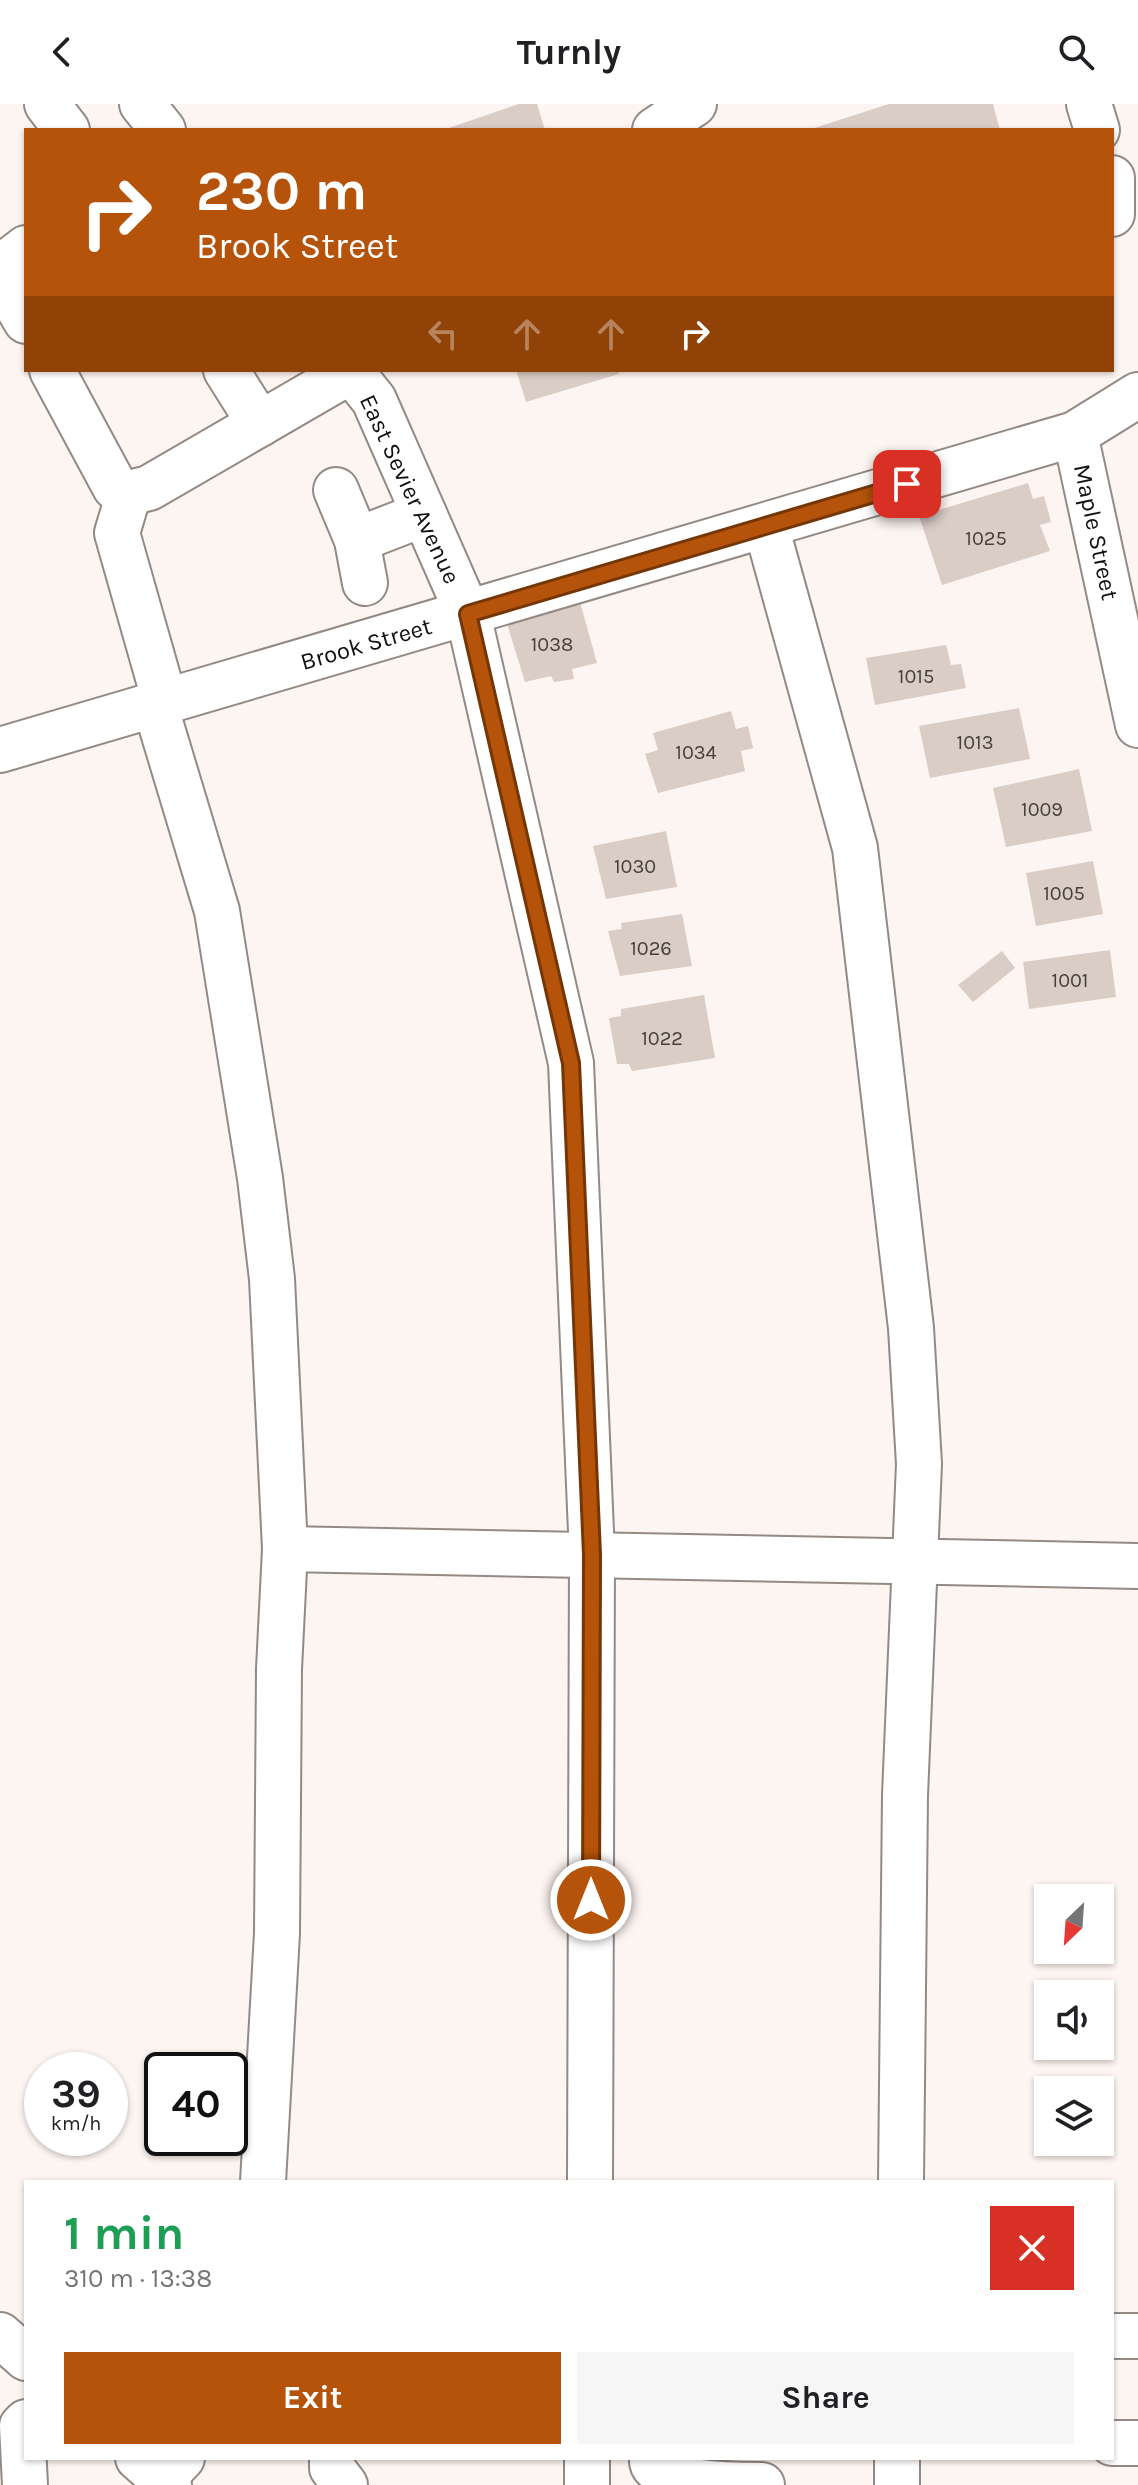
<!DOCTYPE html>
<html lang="en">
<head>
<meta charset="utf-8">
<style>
	body { margin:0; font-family:Karla,sans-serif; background:#f6f6f6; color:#202124; height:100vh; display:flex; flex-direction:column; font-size:30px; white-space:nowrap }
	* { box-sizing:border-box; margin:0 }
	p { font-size:26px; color:#757577 }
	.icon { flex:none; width:44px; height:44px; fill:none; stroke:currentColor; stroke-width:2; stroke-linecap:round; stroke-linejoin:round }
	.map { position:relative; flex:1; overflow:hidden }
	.side { position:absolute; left:24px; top:2076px; width:1090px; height:280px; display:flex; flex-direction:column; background:#fff; border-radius:0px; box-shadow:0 2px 6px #0004 }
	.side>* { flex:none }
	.hud { position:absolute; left:24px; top:24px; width:1090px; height:244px; border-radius:0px; box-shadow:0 2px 6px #0004; background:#b45309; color:#fff; overflow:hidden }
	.needle { width:52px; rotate:205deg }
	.fabs { position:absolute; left:1034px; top:1780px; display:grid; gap:16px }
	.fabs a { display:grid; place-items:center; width:80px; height:80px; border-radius:0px; background:#fff; box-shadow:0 2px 6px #0004; font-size:40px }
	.speed { position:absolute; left:24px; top:1948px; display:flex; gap:16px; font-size:40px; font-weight:700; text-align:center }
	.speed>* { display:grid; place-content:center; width:104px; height:104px; border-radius:50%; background:#fff; box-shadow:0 2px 6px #0004; line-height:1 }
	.speed small { font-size:20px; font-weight:400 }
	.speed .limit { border:4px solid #111; border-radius:12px; background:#fff; color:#111 }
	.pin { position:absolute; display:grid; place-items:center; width:68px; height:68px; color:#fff; margin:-34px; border-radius:16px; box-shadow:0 4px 12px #0006 }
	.me { position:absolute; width:88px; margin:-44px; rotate:0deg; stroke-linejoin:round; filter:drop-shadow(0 0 6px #0008) }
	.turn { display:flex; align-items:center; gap:28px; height:168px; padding:0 40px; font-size:36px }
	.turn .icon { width:104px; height:104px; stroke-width:2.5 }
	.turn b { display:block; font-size:56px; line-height:68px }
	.lanes { display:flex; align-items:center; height:76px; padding:0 40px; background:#0003; justify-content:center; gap:40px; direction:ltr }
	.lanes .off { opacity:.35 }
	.round { display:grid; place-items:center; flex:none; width:84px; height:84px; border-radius:0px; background:#f6f6f6 }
	.summary { display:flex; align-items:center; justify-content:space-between; height:136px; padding:0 40px }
	h1 { font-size:48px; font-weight:700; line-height:60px; color:#1e9e55 }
	.cta { display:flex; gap:16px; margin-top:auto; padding:16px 40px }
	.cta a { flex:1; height:92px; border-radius:0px; background:#b45309; color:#fff; font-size:32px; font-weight:700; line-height:92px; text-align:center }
	.cta a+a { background:#f6f6f6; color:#202124 }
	header { display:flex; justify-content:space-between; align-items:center; height:104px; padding:0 40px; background:#fff; font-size:36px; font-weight:700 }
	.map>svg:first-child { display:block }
	.building { fill:#dacdc6 }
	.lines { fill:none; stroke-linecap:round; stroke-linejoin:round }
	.minor-casing { stroke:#958983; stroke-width:48 }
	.major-casing { stroke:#958983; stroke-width:48 }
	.minor { stroke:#fff; stroke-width:44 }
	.major { stroke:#fff; stroke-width:44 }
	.route-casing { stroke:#753606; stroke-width:20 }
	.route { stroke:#b45309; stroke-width:14 }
	.labels { text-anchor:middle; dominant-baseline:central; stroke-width:8; stroke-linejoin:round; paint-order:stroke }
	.number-label { font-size:20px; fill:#453e3b }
	.street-label { font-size:24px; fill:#130f0d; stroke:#fff }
</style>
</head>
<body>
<header><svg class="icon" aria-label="back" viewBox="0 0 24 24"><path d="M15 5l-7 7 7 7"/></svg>Turnly<svg class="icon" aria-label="search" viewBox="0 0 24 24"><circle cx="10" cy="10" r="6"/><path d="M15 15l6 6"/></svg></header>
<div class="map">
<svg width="1138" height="2381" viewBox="0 0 1138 2381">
	<rect width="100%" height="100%" fill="#fdf5f1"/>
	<g class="building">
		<path d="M 519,0 L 537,0 L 545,26 L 443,26 Z"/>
		<path d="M 889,0 L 993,0 L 1000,26 L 808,26 Z"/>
		<path d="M 516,266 L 618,266 L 619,270 L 526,298 Z"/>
		<path d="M 1028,379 L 1033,395 L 1044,392 L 1051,418 L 1040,421 L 1050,447 L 942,481 L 919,412 Z"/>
		<path d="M 580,498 L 597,559 L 572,565 L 574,575 L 554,578 L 551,572 L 525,578 L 507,520 Z"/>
		<path d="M 946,541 L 951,561 L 961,560 L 966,584 L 875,601 L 866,554 Z"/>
		<path d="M 1019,604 L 1030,655 L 930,674 L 919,622 Z"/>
		<path d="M 731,607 L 736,625 L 748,622 L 753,644 L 741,647 L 745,667 L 658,689 L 645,650 L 658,646 L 653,629 Z"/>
		<path d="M 1079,665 L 1092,727 L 1006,743 L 993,684 Z"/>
		<path d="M 666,727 L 677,783 L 606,795 L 593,742 Z"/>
		<path d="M 1093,757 L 1103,810 L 1036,822 L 1026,769 Z"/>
		<path d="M 682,810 L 692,862 L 620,872 L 608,827 L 622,825 L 621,819 Z"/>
		<path d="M 1110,846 L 1116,893 L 1029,905 L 1023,858 Z"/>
		<path d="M 1002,847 L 1015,864 L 973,898 L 958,881 Z"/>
		<path d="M 704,891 L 715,954 L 632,967 L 629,960 L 617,960 L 609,914 L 621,912 L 621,905 Z"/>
	</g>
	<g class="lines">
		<defs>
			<g id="minor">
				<path d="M 47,0 L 67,26"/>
				<path d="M 142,0 L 163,26"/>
				<path d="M 1089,0 L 1097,26"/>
				<path d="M 655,26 L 694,0"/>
				<path d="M 1112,74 L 1112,110"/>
				<path d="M 0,164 L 26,144"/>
				<path d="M 0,173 L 26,217"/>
				<path d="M 52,266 L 115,383 L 129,389 L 149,384 L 351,267"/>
				<path d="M 226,266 L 260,320"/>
				<path d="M 350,266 L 374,296 L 468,510 L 571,959 L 592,1451 L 590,2078"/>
				<path d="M 1075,330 L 1138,621"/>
				<path d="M 336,386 L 357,436 L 365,479"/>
				<path d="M 129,389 L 117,429 L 165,598"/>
				<path d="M 766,422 L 855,744 L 911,1224 L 919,1360 L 905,1691 L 901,2078"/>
				<path d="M 357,436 L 424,410"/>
				<path d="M 155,601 L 217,807 L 260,1074 L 272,1175 L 285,1445 L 279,1565 L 277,1829 L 263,2078"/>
				<path d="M 0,646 L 1075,330 L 1138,291"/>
				<path d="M 285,1445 L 1138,1462"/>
				<path d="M 1112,2232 L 1138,2232"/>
				<path d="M 1112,2339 L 1138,2339"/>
				<path d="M 332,2354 L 332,2364 L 345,2381"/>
				<path d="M 652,2354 C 649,2381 736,2381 762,2381"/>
				<path d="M 162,2375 L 182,2354"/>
				<path d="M 25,2381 L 22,2322 L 26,2318"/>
				<path d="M 587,2381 L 587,2354"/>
				<path d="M 897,2381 L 897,2354"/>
			</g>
			<g id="major">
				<path d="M 0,2231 L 26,2254"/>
				<path d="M 138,2354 L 169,2381"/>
			</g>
		</defs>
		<use href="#minor" class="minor-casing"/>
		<use href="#major" class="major-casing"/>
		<use href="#minor" class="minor"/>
		<use href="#major" class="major"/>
	</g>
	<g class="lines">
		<defs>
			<path id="route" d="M 591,1796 L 592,1451 L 571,959 L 468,510 L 907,380"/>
		</defs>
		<use href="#route" class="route-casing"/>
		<use href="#route" class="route"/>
	</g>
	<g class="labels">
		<g class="number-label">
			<text x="986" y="434">1025</text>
			<text x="552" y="540">1038</text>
			<text x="916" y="572">1015</text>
			<text x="975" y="638">1013</text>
			<text x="696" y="648">1034</text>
			<text x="1042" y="705">1009</text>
			<text x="635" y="762">1030</text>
			<text x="1064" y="789">1005</text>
			<text x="651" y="844">1026</text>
			<text x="1070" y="876">1001</text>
			<text x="662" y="934">1022</text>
		</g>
		<g class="street-label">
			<text transform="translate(410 385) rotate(65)">East Sevier Avenue</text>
			<text transform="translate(1096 428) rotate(78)">Maple Street</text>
			<text transform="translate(366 540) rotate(-16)">Brook Street</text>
		</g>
	</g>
</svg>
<div class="fabs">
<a><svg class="needle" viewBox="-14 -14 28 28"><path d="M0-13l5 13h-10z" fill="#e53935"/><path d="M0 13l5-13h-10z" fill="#757577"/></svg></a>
<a><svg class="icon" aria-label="sound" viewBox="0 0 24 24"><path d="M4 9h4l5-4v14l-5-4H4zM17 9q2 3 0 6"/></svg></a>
<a><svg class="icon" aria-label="layers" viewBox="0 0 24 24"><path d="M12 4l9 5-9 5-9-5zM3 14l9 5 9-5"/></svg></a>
</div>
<div class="speed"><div>39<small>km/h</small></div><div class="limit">40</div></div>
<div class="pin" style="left:907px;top:380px;background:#d93025"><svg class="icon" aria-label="arrive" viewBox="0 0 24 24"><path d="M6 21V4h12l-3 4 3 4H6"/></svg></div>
<svg class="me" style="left:591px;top:1796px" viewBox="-20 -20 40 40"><circle r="17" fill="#b45309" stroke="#fff" stroke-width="3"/><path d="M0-11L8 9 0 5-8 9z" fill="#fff"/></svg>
<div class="hud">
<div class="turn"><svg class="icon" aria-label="right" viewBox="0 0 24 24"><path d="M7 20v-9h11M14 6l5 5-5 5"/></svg><div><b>230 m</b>Brook Street</div></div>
<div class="lanes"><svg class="icon off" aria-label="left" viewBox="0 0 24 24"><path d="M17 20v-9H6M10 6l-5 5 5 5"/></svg><svg class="icon off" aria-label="ahead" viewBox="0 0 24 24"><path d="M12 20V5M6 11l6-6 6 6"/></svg><svg class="icon off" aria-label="ahead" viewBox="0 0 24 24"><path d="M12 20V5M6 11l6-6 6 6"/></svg><svg class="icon" aria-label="right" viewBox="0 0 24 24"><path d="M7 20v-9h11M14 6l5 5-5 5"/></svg></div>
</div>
<section class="side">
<div class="summary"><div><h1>1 min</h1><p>310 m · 13:38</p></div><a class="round" style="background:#d93025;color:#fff"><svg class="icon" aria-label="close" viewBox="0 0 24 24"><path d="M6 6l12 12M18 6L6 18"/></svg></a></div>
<div class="cta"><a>Exit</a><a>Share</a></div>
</section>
</div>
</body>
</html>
